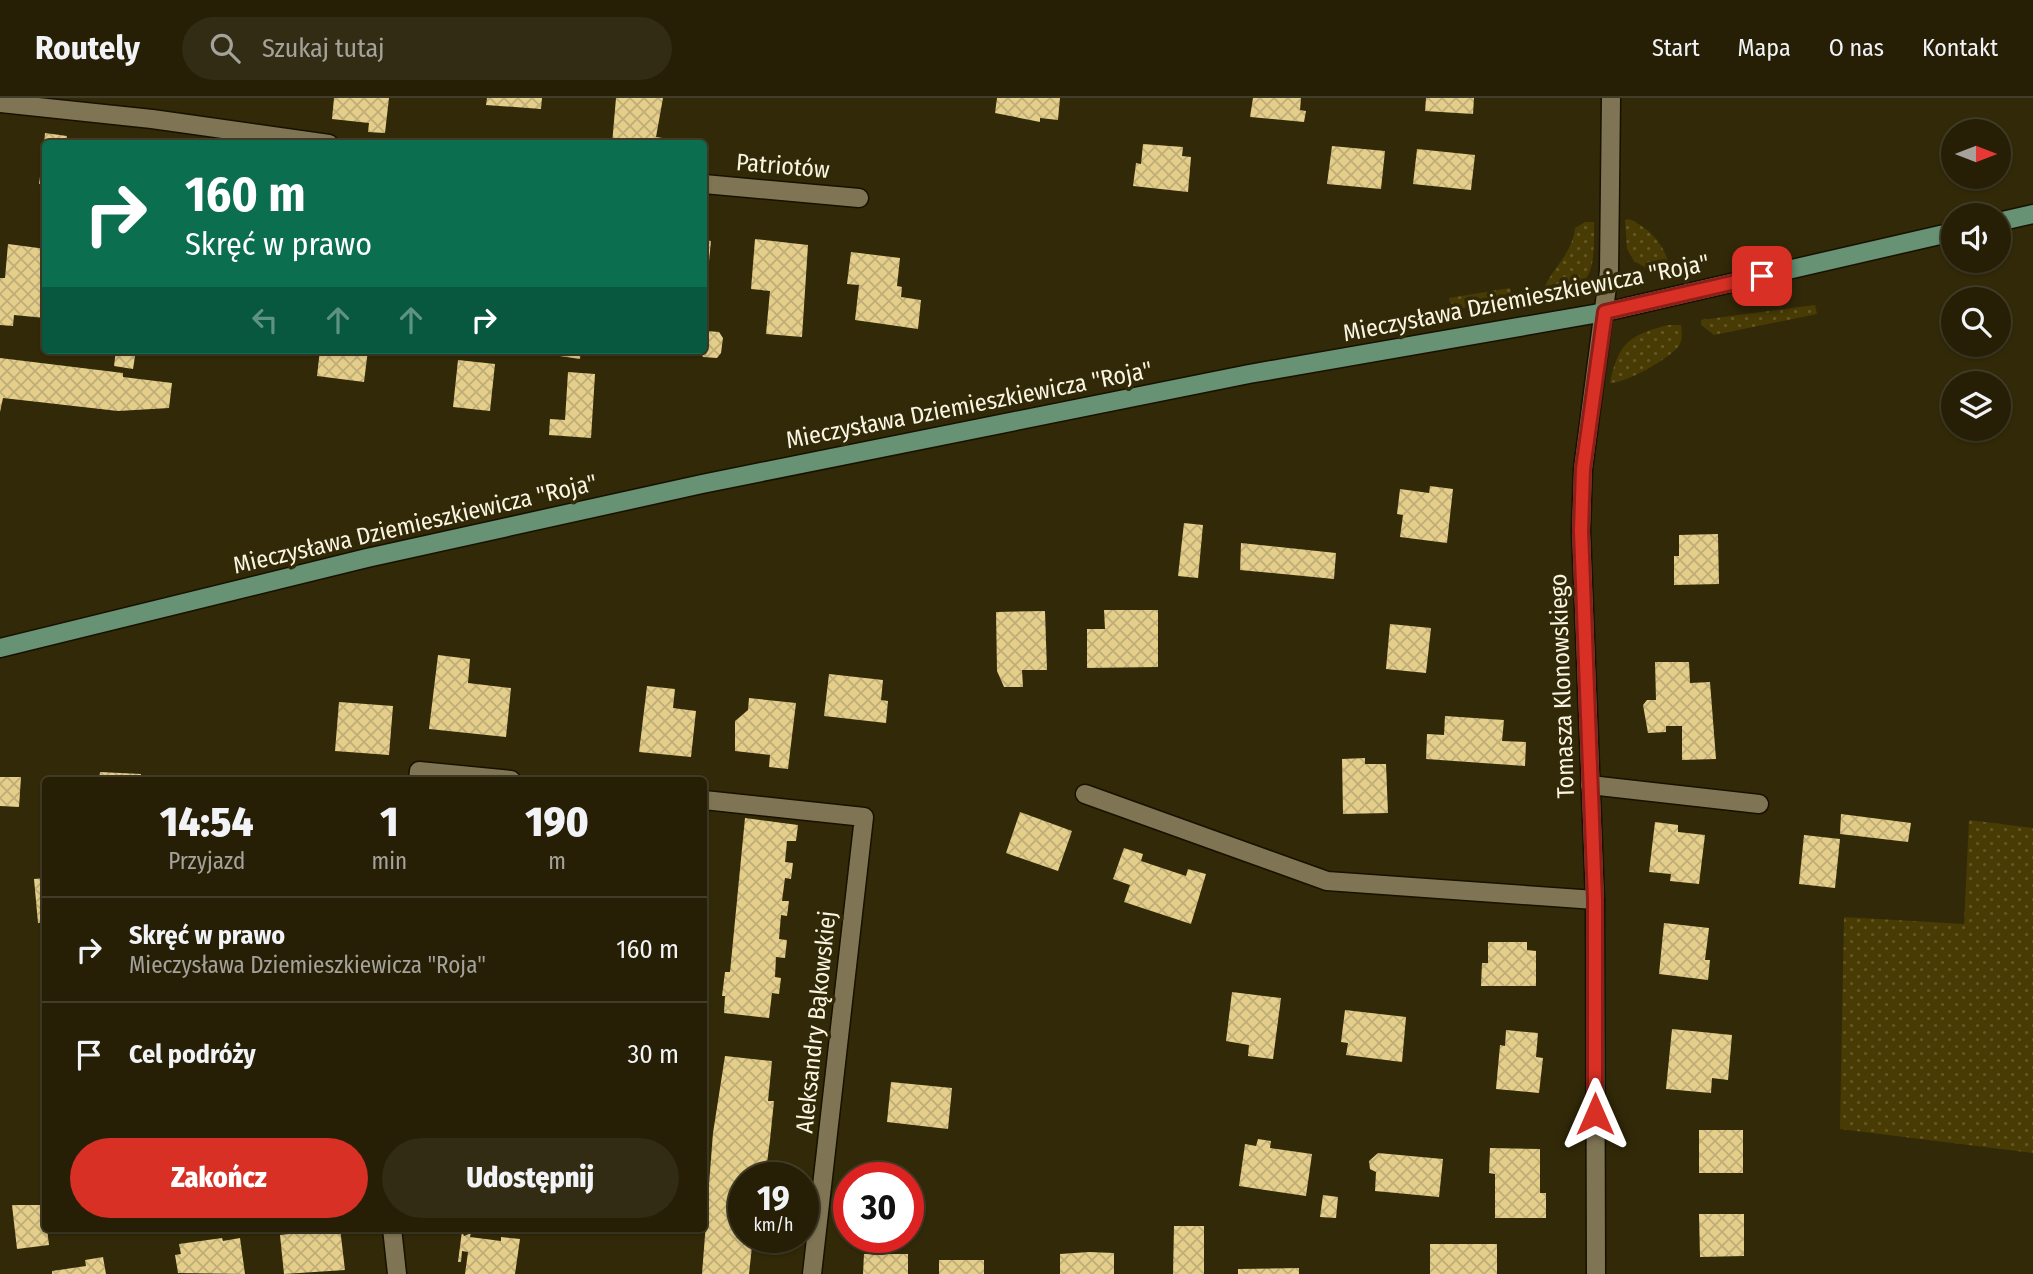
<!DOCTYPE html>
<html lang="pl">
<head>
<meta charset="utf-8">
<style>
	body { margin:0; font-family:"Fira Sans Condensed",sans-serif; background:#322c14; color:#f1f3f6; height:100vh; display:flex; flex-direction:column; font-size:26px; white-space:nowrap }
	* { box-sizing:border-box; margin:0 }
	p { font-size:23px; color:#a4a29b }
	.icon { flex:none; width:38px; height:38px; fill:none; stroke:currentColor; stroke-width:2; stroke-linecap:round; stroke-linejoin:round }
	.map { position:relative; flex:1; overflow:hidden }
	.panel { position:absolute; left:42px; top:679px; width:665px; height:455px; display:flex; flex-direction:column; background:#261f06; border-radius:7px; box-shadow:0 2px 5px #0004,0 0 0 2px #423d28 }
	.panel>* { flex:none }
	.guide { position:absolute; left:42px; top:42px; width:665px; height:214px; border-radius:7px; box-shadow:0 2px 5px #0004,0 0 0 2px #423d28; background:#0b6e4f; color:#fff; overflow:hidden }
	.needle { width:46px; rotate:90deg }
	.fabs { position:absolute; left:1941px; top:21px; display:grid; gap:14px }
	.fabs a { display:grid; place-items:center; width:70px; height:70px; border-radius:50%; background:#261f06; box-shadow:0 2px 5px #0004,0 0 0 2px #423d28; font-size:35px }
	.speed { position:absolute; left:728px; top:1064px; display:flex; gap:14px; font-size:35px; font-weight:700; text-align:center }
	.speed>* { display:grid; place-content:center; width:91px; height:91px; border-radius:50%; background:#261f06; box-shadow:0 2px 5px #0004,0 0 0 2px #423d28; line-height:1 }
	.speed small { font-size:18px; font-weight:400 }
	.speed .limit { border:10px solid #d22; background:#fff; color:#111 }
	.pin { position:absolute; display:grid; place-items:center; width:60px; height:60px; color:#fff; margin:-30px; border-radius:14px; box-shadow:0 4px 10px #0006 }
	.me { position:absolute; width:77px; margin:-38px; rotate:0deg; stroke-linejoin:round; filter:drop-shadow(0 0 5px #0008) }
	.turn { display:flex; align-items:center; gap:24px; height:147px; padding:0 28px; font-size:32px }
	.turn .icon { width:91px; height:91px; stroke-width:2.5 }
	.turn b { display:block; font-size:49px; line-height:60px }
	.lanes { display:flex; align-items:center; height:66px; padding:0 28px; background:#0003; justify-content:center; gap:35px; direction:ltr }
	.lanes .off { opacity:.35 }
	.eta { display:flex; justify-content:space-evenly; align-items:center; height:119px; text-align:center }
	.eta b { font-size:42px; font-weight:800; line-height:49px }
	.action { display:flex; gap:14px; margin-top:auto; padding:14px 28px }
	.action a { flex:1; height:80px; border-radius:42px; background:#d93025; color:#fff; font-size:28px; font-weight:800; line-height:80px; text-align:center }
	.action a+a { background:#322c14; color:#f1f3f6 }
	ul { padding:0; list-style:none }
	li { display:flex; align-items:center; gap:21px; height:105px; padding:0 28px; border-top:2px solid #423d28 }
	li div { flex:1 }
	li b { display:block; font-size:26px }
	li em { font-style:normal }
	header { display:flex; align-items:center; gap:42px; box-sizing:border-box; height:98px; padding:0 35px; background:#261f06; border-bottom:2px solid #423d28 }
	header strong { font-size:33px }
	nav { display:flex; gap:38px; margin-inline-start:auto; font-size:24px }
	.search { width:490px; height:63px; background:#322c14; display:flex; align-items:center; gap:18px; box-sizing:border-box; padding:0 24px; border-radius:38px; color:#a4a29b; font-size:26px }
	.map>svg:first-child { display:block }
	.grass { fill:url(#grass-dots) }
	.building { fill:url(#building-cross-hatch) }
	.lines { fill:none; stroke-linecap:round; stroke-linejoin:round }
	.street-casing { stroke:#181100; stroke-width:21 }
	.secondary-casing { stroke:#181100; stroke-width:21 }
	.street { stroke:#7f7554; stroke-width:18 }
	.secondary { stroke:#679274; stroke-width:18 }
	.route-casing { stroke:#8d1f18; stroke-width:18 }
	.route { stroke:#d93025; stroke-width:12 }
	.labels { text-anchor:middle; dominant-baseline:central; stroke-width:7; stroke-linejoin:round; paint-order:stroke }
	.street-label { font-size:24px; fill:#faf5e2; stroke:#322908 }
</style>
</head>
<body>
<header>
<strong>Routely</strong>
<div class="search"><svg class="icon" aria-label="search" viewBox="0 0 24 24"><circle cx="10" cy="10" r="6"/><path d="M15 15l6 6"/></svg>Szukaj tutaj</div>
<nav><a>Start</a><a>Mapa</a><a>O nas</a><a>Kontakt</a></nav>
</header>
<div class="map">
<svg width="2033" height="1176" viewBox="0 0 2033 1176">
	<defs>
		<pattern id="grass-dots" width="8" height="8" patternUnits="userSpaceOnUse" patternTransform="scale(1.75)"><rect width="8" height="8" fill="#493b04"/><path d="M2 2h.1M6 6h.1" fill="none" stroke="#645828" stroke-width="1.8" stroke-linecap="round"/></pattern>
		<pattern id="building-cross-hatch" width="8" height="8" patternUnits="userSpaceOnUse" patternTransform="scale(1.75)"><rect width="8" height="8" fill="#e4ce89"/><path d="M0 0l8 8M0 8l8-8" fill="none" stroke="#bead78"/></pattern>
	</defs>
	<rect width="100%" height="100%" fill="#322908"/>
	<g class="grass">
		<path d="M 1629,121 C 1653,132 1666,149 1671,174 L 1655,175 L 1634,163 L 1627,151 L 1625,122 Z"/>
		<path d="M 1585,124 L 1594,124 C 1594,172 1596,191 1543,200 C 1541,179 1572,161 1575,130 Z"/>
		<path d="M 1510,190 L 1514,206 L 1506,208 L 1461,210 L 1450,205 L 1449,200 Z"/>
		<path d="M 1815,207 L 1817,216 L 1714,237 L 1701,227 L 1701,222 Z"/>
		<path d="M 1668,227 L 1681,227 C 1682,234 1683,243 1678,249 C 1667,262 1626,285 1610,285 C 1618,245 1629,237 1668,227 Z"/>
		<path d="M 1969,722 L 2033,730 L 2033,1055 L 1840,1031 L 1844,819 L 1964,826 Z"/>
	</g>
	<g class="building">
		<path d="M 334,0 L 389,0 L 385,35 L 368,34 L 369,25 L 332,21 Z"/>
		<path d="M 487,0 L 542,0 L 541,11 L 486,7 Z"/>
		<path d="M 616,0 L 663,0 L 656,39 L 703,46 L 612,46 Z"/>
		<path d="M 997,0 L 1060,0 L 1058,22 L 1040,20 L 1040,24 L 995,15 Z"/>
		<path d="M 1253,0 L 1301,0 L 1300,12 L 1306,13 L 1304,24 L 1250,19 Z"/>
		<path d="M 1426,0 L 1474,0 L 1473,16 L 1425,13 Z"/>
		<path d="M 45,35 L 67,38 L 66,46 L 44,46 Z"/>
		<path d="M 1143,46 L 1183,49 L 1182,58 L 1191,59 L 1188,94 L 1133,88 L 1136,65 L 1141,66 Z"/>
		<path d="M 44,48 L 46,48 L 46,87 L 39,86 Z"/>
		<path d="M 1332,48 L 1385,53 L 1381,91 L 1327,86 Z"/>
		<path d="M 1417,51 L 1475,57 L 1471,92 L 1413,86 Z"/>
		<path d="M 755,141 L 808,147 L 802,239 L 766,236 L 770,193 L 751,191 Z"/>
		<path d="M 704,142 L 711,143 L 705,204 L 704,204 Z"/>
		<path d="M 8,146 L 46,151 L 45,220 L 14,217 L 13,228 L 0,227 L 0,180 L 5,180 Z"/>
		<path d="M 851,154 L 900,160 L 897,188 L 902,189 L 901,199 L 921,202 L 918,231 L 855,222 L 859,187 L 847,186 Z"/>
		<path d="M 706,233 L 719,234 L 723,240 L 721,255 L 717,260 L 703,259 L 699,252 L 704,252 Z"/>
		<path d="M 116,252 L 136,252 L 133,271 L 114,268 Z"/>
		<path d="M 320,252 L 368,252 L 364,284 L 317,278 Z"/>
		<path d="M 519,252 L 581,252 L 580,261 Z"/>
		<path d="M 0,260 L 123,275 L 123,279 L 172,285 L 169,310 L 118,313 L 3,300 L 0,314 Z"/>
		<path d="M 458,262 L 495,266 L 490,313 L 453,309 Z"/>
		<path d="M 568,274 L 595,276 L 591,340 L 549,337 L 550,321 L 565,322 Z"/>
		<path d="M 1430,388 L 1453,391 L 1447,445 L 1400,439 L 1403,417 L 1397,416 L 1400,391 L 1429,395 Z"/>
		<path d="M 1184,425 L 1203,427 L 1198,480 L 1178,478 Z"/>
		<path d="M 1718,436 L 1719,486 L 1674,487 L 1674,458 L 1679,458 L 1679,437 Z"/>
		<path d="M 1241,445 L 1336,455 L 1334,481 L 1240,472 Z"/>
		<path d="M 1104,512 L 1158,512 L 1158,569 L 1087,570 L 1087,531 L 1105,531 Z"/>
		<path d="M 1045,513 L 1047,572 L 1022,572 L 1023,589 L 1004,589 L 997,573 L 996,514 Z"/>
		<path d="M 1390,526 L 1431,530 L 1426,575 L 1386,571 Z"/>
		<path d="M 438,557 L 470,561 L 468,585 L 511,590 L 506,639 L 429,631 Z"/>
		<path d="M 1655,564 L 1689,564 L 1690,585 L 1710,584 L 1716,661 L 1682,662 L 1682,628 L 1666,628 L 1666,634 L 1648,635 L 1643,607 L 1647,602 L 1656,602 Z"/>
		<path d="M 829,576 L 883,582 L 881,602 L 888,603 L 886,625 L 824,618 Z"/>
		<path d="M 647,588 L 675,591 L 673,610 L 696,613 L 691,659 L 639,654 Z"/>
		<path d="M 749,600 L 796,605 L 788,671 L 769,669 L 770,657 L 735,653 L 735,623 L 748,612 Z"/>
		<path d="M 339,604 L 393,608 L 389,657 L 335,653 Z"/>
		<path d="M 1445,618 L 1504,622 L 1502,643 L 1526,644 L 1525,668 L 1426,661 L 1427,636 L 1444,637 Z"/>
		<path d="M 1365,660 L 1365,666 L 1386,666 L 1388,715 L 1343,716 L 1342,661 Z"/>
		<path d="M 100,674 L 141,676 L 141,682 L 99,682 Z"/>
		<path d="M 0,679 L 21,679 L 19,709 L 0,708 Z"/>
		<path d="M 1020,714 L 1072,733 L 1058,773 L 1006,755 Z"/>
		<path d="M 1841,716 L 1911,725 L 1908,744 L 1840,736 Z"/>
		<path d="M 745,720 L 798,727 L 796,743 L 787,743 L 785,764 L 793,765 L 791,781 L 785,780 L 782,803 L 789,803 L 787,818 L 781,817 L 779,841 L 787,842 L 785,860 L 776,859 L 775,879 L 781,880 L 779,896 L 772,895 L 769,920 L 724,915 L 725,898 L 722,898 L 725,874 L 730,874 Z"/>
		<path d="M 1655,724 L 1678,727 L 1678,734 L 1705,737 L 1699,786 L 1670,783 L 1671,776 L 1649,774 Z"/>
		<path d="M 1804,737 L 1840,741 L 1835,790 L 1799,786 Z"/>
		<path d="M 1124,750 L 1143,756 L 1141,763 L 1186,778 L 1188,771 L 1206,776 L 1191,826 L 1124,804 L 1130,787 L 1113,781 Z"/>
		<path d="M 46,780 L 46,824 L 38,825 L 34,781 Z"/>
		<path d="M 1664,825 L 1709,830 L 1705,862 L 1710,862 L 1708,882 L 1659,876 Z"/>
		<path d="M 1488,844 L 1527,844 L 1527,852 L 1536,853 L 1536,888 L 1481,888 L 1482,865 L 1488,865 Z"/>
		<path d="M 1232,894 L 1281,900 L 1273,961 L 1248,958 L 1249,947 L 1226,943 Z"/>
		<path d="M 1345,912 L 1406,919 L 1402,964 L 1346,957 L 1348,945 L 1341,944 Z"/>
		<path d="M 1672,931 L 1732,937 L 1728,982 L 1712,980 L 1711,995 L 1666,991 Z"/>
		<path d="M 1506,932 L 1538,935 L 1536,959 L 1543,960 L 1539,995 L 1496,991 L 1500,947 L 1505,948 Z"/>
		<path d="M 725,958 L 772,963 L 768,1003 L 774,1003 L 770,1042 L 765,1080 L 744,1080 L 744,1139 L 753,1139 L 749,1176 L 702,1176 L 713,1035 Z"/>
		<path d="M 891,984 L 952,990 L 948,1031 L 887,1024 Z"/>
		<rect x="1699" y="1032" width="44" height="43"/>
		<path d="M 1258,1041 L 1271,1043 L 1270,1050 L 1312,1056 L 1306,1098 L 1239,1088 L 1245,1046 L 1256,1048 Z"/>
		<path d="M 1490,1050 L 1540,1051 L 1540,1095 L 1546,1095 L 1546,1120 L 1495,1120 L 1495,1076 L 1489,1075 Z"/>
		<path d="M 1378,1055 L 1443,1061 L 1439,1099 L 1375,1093 L 1376,1074 L 1370,1071 L 1369,1063 Z"/>
		<path d="M 1323,1097 L 1338,1099 L 1336,1120 L 1320,1119 Z"/>
		<path d="M 12,1107 L 44,1107 L 49,1147 L 17,1151 Z"/>
		<path d="M 1699,1116 L 1744,1116 L 1744,1158 L 1700,1159 Z"/>
		<path d="M 1174,1128 L 1204,1128 L 1204,1176 L 1173,1176 Z"/>
		<path d="M 340,1130 L 345,1172 L 284,1176 L 280,1137 L 298,1135 L 298,1133 Z"/>
		<path d="M 462,1133 L 464,1138 L 471,1135 L 470,1139 L 501,1143 L 501,1139 L 520,1141 L 515,1176 L 465,1176 L 468,1154 L 462,1153 L 461,1164 L 458,1164 Z"/>
		<path d="M 222,1140 L 223,1143 L 240,1140 L 245,1176 L 178,1175 L 175,1157 L 181,1156 L 179,1146 Z"/>
		<rect x="1430" y="1146" width="67" height="30"/>
		<path d="M 1089,1154 L 1114,1155 L 1114,1176 L 1060,1176 L 1060,1156 Z"/>
		<path d="M 864,1156 L 908,1156 L 908,1176 L 863,1176 Z"/>
		<path d="M 103,1159 L 106,1176 L 52,1176 L 52,1173 L 86,1168 L 85,1162 Z"/>
		<rect x="939" y="1162" width="45" height="14"/>
		<path d="M 1299,1170 L 1299,1176 L 1238,1176 L 1238,1171 Z"/>
	</g>
	<g class="lines">
		<defs>
			<g id="street">
				<path d="M 0,5 L 152,21 L 329,46"/>
				<path d="M 704,86 L 859,100"/>
				<path d="M 418,682 L 419,673 L 511,682"/>
				<path d="M 1590,687 L 1759,706"/>
				<path d="M 1085,696 L 1327,783 L 1595,802"/>
				<path d="M 704,702 L 864,719 L 812,1176"/>
				<path d="M 392,1130 L 397,1176"/>
				<path d="M 1596,1176 L 1595,802 L 1581,433 L 1583,371 L 1609,173 L 1611,0"/>
			</g>
			<g id="secondary">
				<path d="M 1998,124 L 2033,116"/>
				<path d="M 0,550 L 367,460 L 702,386 L 1249,276 L 1605,214 L 1953,134"/>
			</g>
		</defs>
		<use href="#street" class="street-casing"/>
		<use href="#secondary" class="secondary-casing"/>
		<use href="#street" class="street"/>
		<use href="#secondary" class="secondary"/>
	</g>
	<g class="lines">
		<defs>
			<path id="route" d="M 1595,1016 L 1595,802 L 1581,433 L 1583,371 L 1605,214 L 1762,178"/>
		</defs>
		<use href="#route" class="route-casing"/>
		<use href="#route" class="route"/>
	</g>
	<g class="labels">
		<g class="street-label">
			<text transform="translate(783 68) rotate(5)">Patriotów</text>
			<text transform="translate(1526 200) rotate(-11)">Mieczysława Dziemieszkiewicza "Roja"</text>
			<text transform="translate(969 307) rotate(-11)">Mieczysława Dziemieszkiewicza "Roja"</text>
			<text transform="translate(415 426) rotate(-13)">Mieczysława Dziemieszkiewicza "Roja"</text>
			<text transform="translate(1562 588) rotate(-92)">Tomasza Klonowskiego</text>
			<text transform="translate(816 924) rotate(-84)">Aleksandry Bąkowskiej</text>
		</g>
	</g>
</svg>
<div class="fabs">
<a><svg class="needle" viewBox="-14 -14 28 28"><path d="M0-13l5 13h-10z" fill="#e53935"/><path d="M0 13l5-13h-10z" fill="#a4a29b"/></svg></a>
<a><svg class="icon" aria-label="sound" viewBox="0 0 24 24"><path d="M4 9h4l5-4v14l-5-4H4zM17 9q2 3 0 6"/></svg></a>
<a><svg class="icon" aria-label="search" viewBox="0 0 24 24"><circle cx="10" cy="10" r="6"/><path d="M15 15l6 6"/></svg></a>
<a><svg class="icon" aria-label="layers" viewBox="0 0 24 24"><path d="M12 4l9 5-9 5-9-5zM3 14l9 5 9-5"/></svg></a>
</div>
<div class="speed"><div>19<small>km/h</small></div><div class="limit">30</div></div>
<div class="pin" style="left:1762px;top:178px;background:#d93025"><svg class="icon" aria-label="arrive" viewBox="0 0 24 24"><path d="M6 21V4h12l-3 4 3 4H6"/></svg></div>
<svg class="me" style="left:1595px;top:1016px" viewBox="-20 -20 40 40"><path d="M0-17L14 15 0 8-14 15z" fill="#d93025" stroke="#fff" stroke-width="4"/></svg>
<div class="guide">
<div class="turn"><svg class="icon" aria-label="right" viewBox="0 0 24 24"><path d="M7 20v-9h11M14 6l5 5-5 5"/></svg><div><b>160 m</b>Skręć w prawo</div></div>
<div class="lanes"><svg class="icon off" aria-label="left" viewBox="0 0 24 24"><path d="M17 20v-9H6M10 6l-5 5 5 5"/></svg><svg class="icon off" aria-label="ahead" viewBox="0 0 24 24"><path d="M12 20V5M6 11l6-6 6 6"/></svg><svg class="icon off" aria-label="ahead" viewBox="0 0 24 24"><path d="M12 20V5M6 11l6-6 6 6"/></svg><svg class="icon" aria-label="right" viewBox="0 0 24 24"><path d="M7 20v-9h11M14 6l5 5-5 5"/></svg></div>
</div>
<section class="panel">
<div class="eta">
<div><b>14:54</b><p>Przyjazd</p></div>
<div><b>1</b><p>min</p></div>
<div><b>190</b><p>m</p></div>
</div>
<ul>
<li><svg class="icon" aria-label="right" viewBox="0 0 24 24"><path d="M7 20v-9h11M14 6l5 5-5 5"/></svg><div><b>Skręć w prawo</b><p>Mieczysława Dziemieszkiewicza &quot;Roja&quot;</p></div><em>160 m</em></li>
<li><svg class="icon" aria-label="arrive" viewBox="0 0 24 24"><path d="M6 21V4h12l-3 4 3 4H6"/></svg><div><b>Cel podróży</b></div><em>30 m</em></li>
</ul>
<div class="action"><a>Zakończ</a><a>Udostępnij</a></div>
</section>
</div>
</body>
</html>
